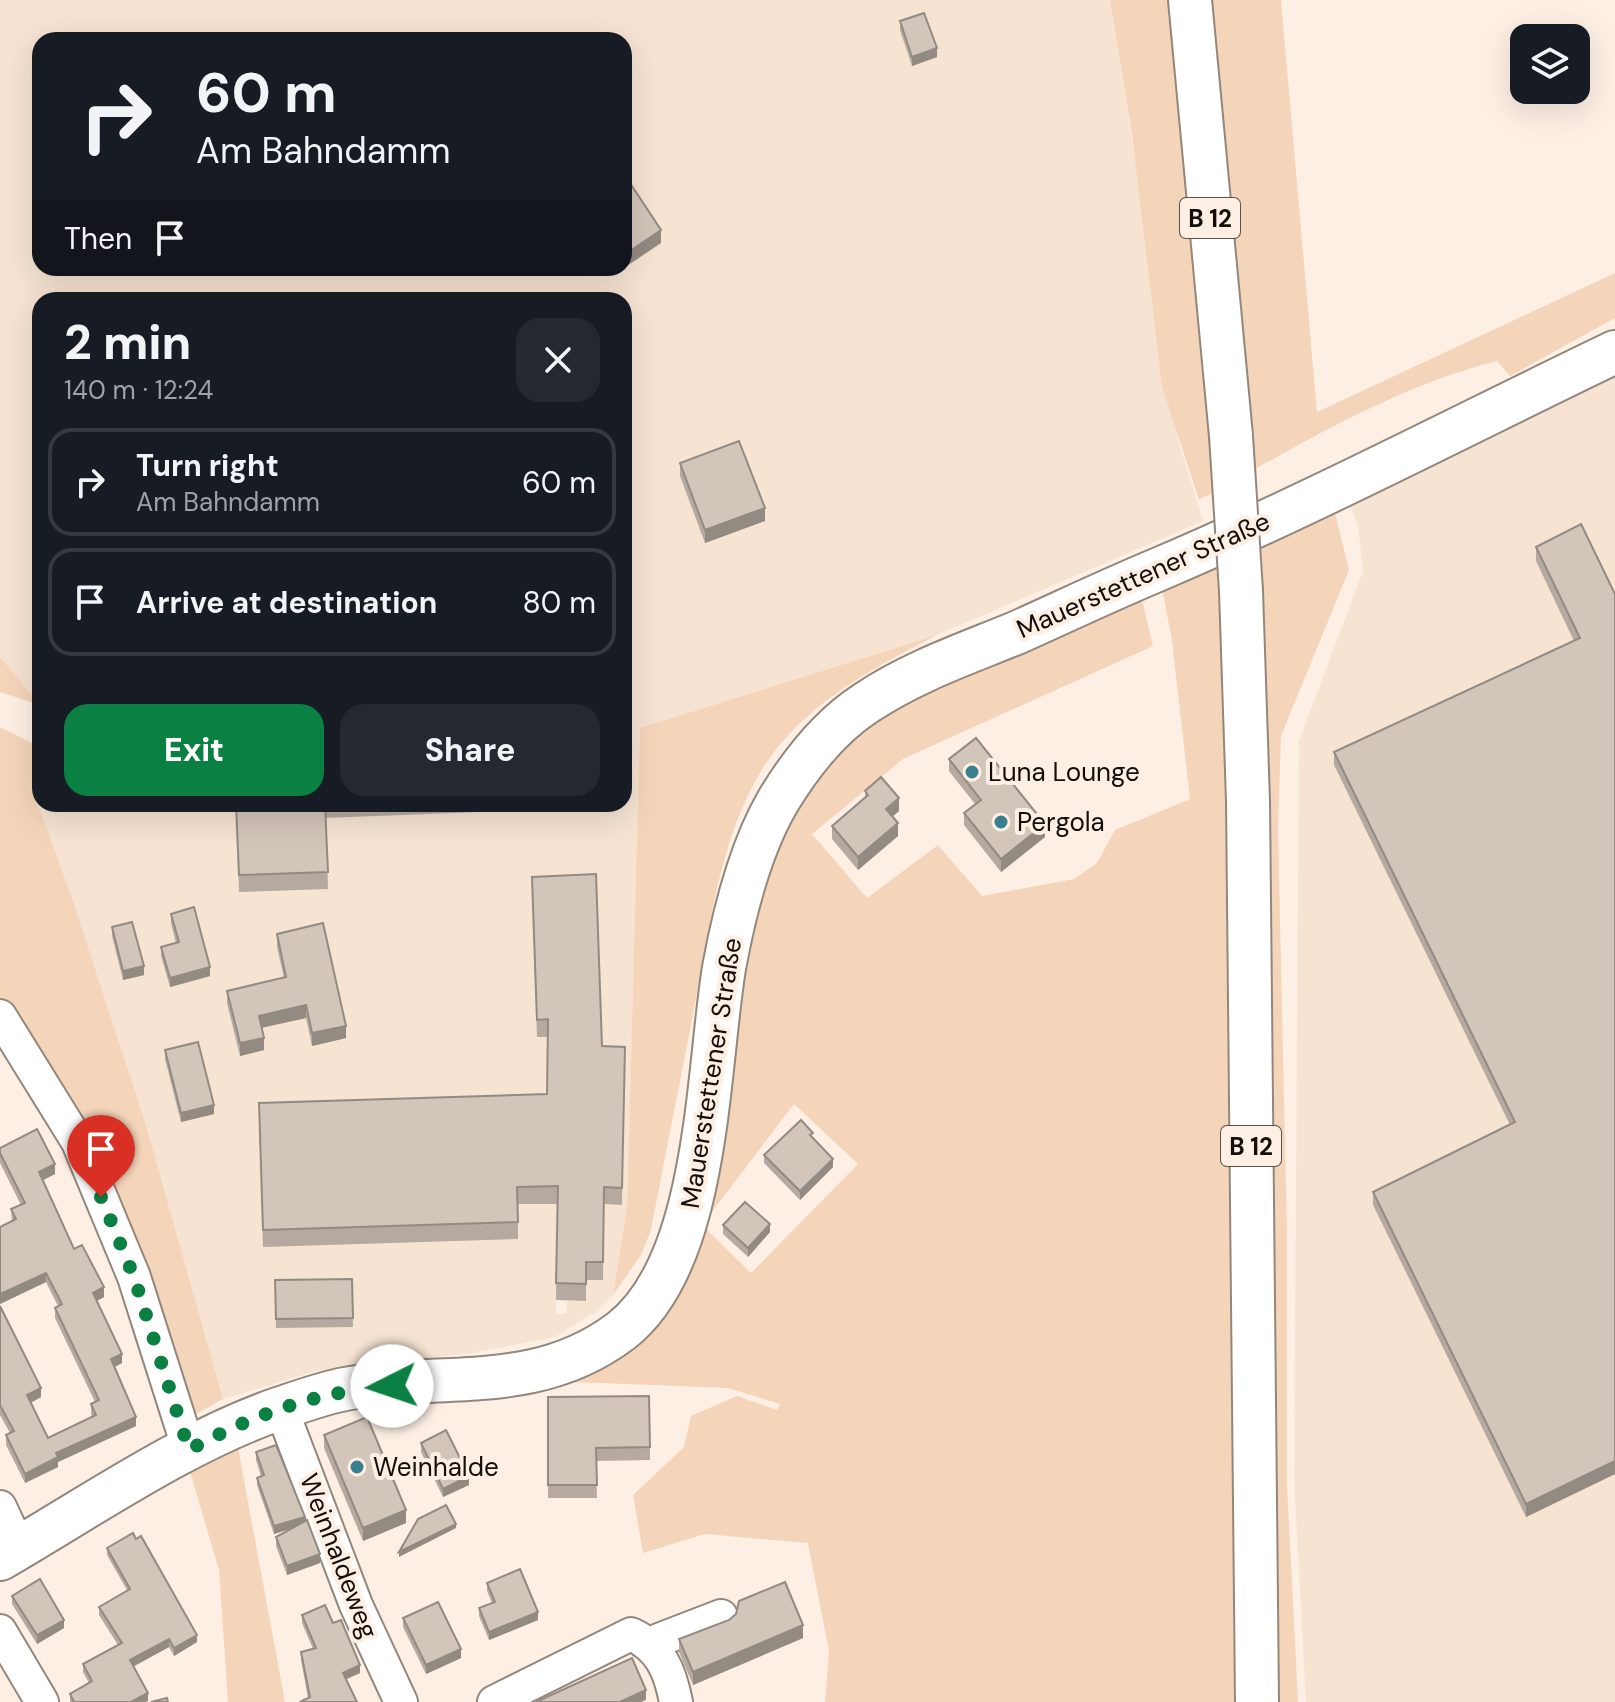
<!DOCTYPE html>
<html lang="en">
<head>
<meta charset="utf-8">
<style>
	body { margin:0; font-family:"DM Sans",sans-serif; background:#242831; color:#f1f3f6; height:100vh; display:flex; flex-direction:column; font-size:30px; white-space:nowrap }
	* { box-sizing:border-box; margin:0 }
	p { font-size:26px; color:#9ea1a6 }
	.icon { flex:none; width:44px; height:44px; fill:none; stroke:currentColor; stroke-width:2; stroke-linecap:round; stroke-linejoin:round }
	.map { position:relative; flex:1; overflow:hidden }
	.side { position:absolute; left:32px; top:292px; width:600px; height:520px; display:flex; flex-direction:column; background:#171b24; border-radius:24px; box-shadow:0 8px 32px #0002 }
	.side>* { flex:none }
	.hud { position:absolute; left:32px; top:32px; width:600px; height:244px; border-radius:24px; box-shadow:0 8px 32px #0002; background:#171b24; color:#f1f3f6; overflow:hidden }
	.buttons { position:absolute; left:1510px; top:24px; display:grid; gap:16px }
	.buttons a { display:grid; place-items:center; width:80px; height:80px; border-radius:16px; background:#171b24; box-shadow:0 8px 32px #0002; font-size:40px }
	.pin { position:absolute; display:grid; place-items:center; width:68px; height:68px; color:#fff; margin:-82px -34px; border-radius:50% 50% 50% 0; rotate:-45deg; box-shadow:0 0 8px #0007 }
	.pin .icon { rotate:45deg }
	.me { position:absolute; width:88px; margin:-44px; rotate:266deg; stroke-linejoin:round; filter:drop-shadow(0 0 6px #0008) }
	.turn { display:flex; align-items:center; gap:28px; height:168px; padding:0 32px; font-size:36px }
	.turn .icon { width:104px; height:104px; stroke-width:2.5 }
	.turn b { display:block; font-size:56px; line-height:68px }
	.then { display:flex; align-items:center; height:76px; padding:0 32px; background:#0003; gap:16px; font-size:30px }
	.round { display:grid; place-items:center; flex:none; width:84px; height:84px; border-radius:24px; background:#242831 }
	.summary { display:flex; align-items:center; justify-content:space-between; height:136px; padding:0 32px }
	h1 { font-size:48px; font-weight:800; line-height:60px }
	.primary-button { display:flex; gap:16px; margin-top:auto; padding:16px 32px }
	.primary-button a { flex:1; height:92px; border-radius:24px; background:#0b8043; color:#fff; font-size:32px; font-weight:800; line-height:92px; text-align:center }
	.primary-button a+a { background:#242831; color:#f1f3f6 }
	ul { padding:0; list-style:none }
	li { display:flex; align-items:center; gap:24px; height:108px; margin:0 16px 12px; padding:0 16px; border:4px solid #363941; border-radius:24px }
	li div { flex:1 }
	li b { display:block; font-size:30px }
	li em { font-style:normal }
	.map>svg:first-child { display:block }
	.built { fill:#f6e3d2; fill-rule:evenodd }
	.green { fill:#f5d5ba; fill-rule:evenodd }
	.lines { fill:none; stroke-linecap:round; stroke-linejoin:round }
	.minor-casing { stroke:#93877c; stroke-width:36 }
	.major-casing { stroke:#93877c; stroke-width:46 }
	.minor { stroke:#fff; stroke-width:32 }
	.major { stroke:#fff; stroke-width:42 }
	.major-bridge-casing { stroke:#93877c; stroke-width:46; stroke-linecap:butt }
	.major-bridge { stroke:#fff; stroke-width:42 }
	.wall { fill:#b5a9a0 }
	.shaded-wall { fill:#938a82 }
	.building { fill:#d2c5ba; stroke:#938a82; stroke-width:2 }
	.route { stroke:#0b8043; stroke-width:14; stroke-dasharray:0 25.2 }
	.poi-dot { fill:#3b808d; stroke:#fdefe4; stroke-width:3 }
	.labels { text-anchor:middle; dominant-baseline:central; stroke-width:8; stroke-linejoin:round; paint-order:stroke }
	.shield { fill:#fdefe4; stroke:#58524b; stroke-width:2 }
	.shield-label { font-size:24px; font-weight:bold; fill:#120e0a }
	.street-label { font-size:26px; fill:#120e0a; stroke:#fdefe4 }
	.poi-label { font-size:26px; fill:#120e0a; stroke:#fdefe4; text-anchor:start }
</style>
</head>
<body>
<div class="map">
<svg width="1615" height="1702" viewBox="0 0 1615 1702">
	<rect width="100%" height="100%" fill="#fdefe4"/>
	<g class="built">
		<path d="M 0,0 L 1110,0 L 1179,443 L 1203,521 L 937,635 L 640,728 L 627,1208 L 613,1295 L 594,1313 L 555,1337 L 472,1353 L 316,1371 L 223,1399 L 146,1125 L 72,898 L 30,786 L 40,749 L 40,804 L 236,804 L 239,892 L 325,818 L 505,811 L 505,804 L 624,804 L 624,300 L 40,300 L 40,728 L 39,705 L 0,657 ZM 40,40 L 624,40 L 624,187 L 661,243 L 613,275 L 608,268 L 40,268 ZM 286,989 L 346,1038 L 306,1018 L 259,1028 ZM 545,1203 L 622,1204 L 605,1204 L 603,1279 L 586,1280 L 586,1301 L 567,1301 L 566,1314 L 556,1314 L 557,1204 Z"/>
		<path d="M 1615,372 L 1615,1702 L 1306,1702 L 1294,1481 L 1299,741 L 1363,571 L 1358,525 L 1348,501 Z"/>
	</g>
	<g class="green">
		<path d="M 1110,0 L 1281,0 L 1317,412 L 1615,273 L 1615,318 L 1510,376 L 1497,361 C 1390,388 1295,448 1199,500 L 1162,386 L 1132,135 Z"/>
		<path d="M 1334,509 L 1349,570 L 1281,736 L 1278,829 L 1287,1236 L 1287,1484 L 1298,1702 L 1270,1702 L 1269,1685 L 1259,1378 L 1264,1235 L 1256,585 L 1219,599 L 1230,742 L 1234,1375 L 1242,1702 L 825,1702 L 829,1652 L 808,1543 L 705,1534 L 643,1553 L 633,1495 L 684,1447 L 691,1416 L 737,1396 L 777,1410 L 780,1404 L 728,1388 L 549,1381 C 584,1364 630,1343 654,1311 C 691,1263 698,1197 707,1139 C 726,1016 742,819 840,733 C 863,713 892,701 919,688 C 991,654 1067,625 1141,595 L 1153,646 L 903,759 L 812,834 L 867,898 L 938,845 L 982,896 L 1074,879 L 1097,863 L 1115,830 L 1190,799 L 1172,641 L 1162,588 ZM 794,1104 L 858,1164 L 751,1273 L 702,1225 Z"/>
		<path d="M 937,635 C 881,664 825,693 783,741 C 721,813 712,920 694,1009 C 680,1083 665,1156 651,1230 L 641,1255 L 613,1295 L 627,1208 L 640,728 Z"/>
		<path d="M 0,657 L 40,705 L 0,692 Z"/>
		<path d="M 0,727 L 40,747 L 31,786 L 72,898 L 146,1125 L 223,1399 L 187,1419 L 0,1002 Z"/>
		<path d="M 237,1442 L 285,1702 L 228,1702 L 219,1570 L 188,1465 Z"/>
	</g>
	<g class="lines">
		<defs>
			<g id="minor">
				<path d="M 0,1016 L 78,1142 L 134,1277 L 189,1450"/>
				<path d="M 281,1408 L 356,1605 L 401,1702"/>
				<path d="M 0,1507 L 19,1548"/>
				<path d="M 0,1631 L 42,1702"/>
				<path d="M 651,1643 L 721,1616"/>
				<path d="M 494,1702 L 631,1634 C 661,1648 670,1671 676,1702"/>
			</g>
			<g id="major">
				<path d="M 1190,0 L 1231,436"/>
				<path d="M 1241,591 L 1248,801 L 1257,1702"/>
				<path d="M 0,1559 C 88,1508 186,1440 281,1408 C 302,1401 324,1393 345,1389 C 442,1371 535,1396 621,1331 C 709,1263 707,1072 724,968 C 734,913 750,849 778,801 C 801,763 829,727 866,703 C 912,672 965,654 1016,633 C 1063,612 1109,590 1157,570 C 1312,504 1463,425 1615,352"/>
			</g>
		</defs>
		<use href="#minor" class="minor-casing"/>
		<use href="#major" class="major-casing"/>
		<use href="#minor" class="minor"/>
		<use href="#major" class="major"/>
		<defs>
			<path id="major-bridge" d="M 1231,436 L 1241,591"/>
		</defs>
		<use href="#major-bridge" class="major-bridge-casing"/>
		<use href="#major-bridge" class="major-bridge"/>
	</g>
	<g class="wall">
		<path d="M 900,21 L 937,57 L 912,66 L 900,30 Z"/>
		<path d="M 680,463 L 765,521 L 705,543 L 680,476 Z"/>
		<path d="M 1536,547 L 1615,594 L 1615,1474 L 1526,1517 L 1373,1205 L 1373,1192 L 1510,1125 L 1334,765 L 1334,752 L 1574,641 L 1536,561 Z"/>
		<path d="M 949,759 L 1045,837 L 1001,872 L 964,825 L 964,813 L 975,804 L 949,771 Z"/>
		<path d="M 865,791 L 899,811 L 893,816 L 898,836 L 858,870 L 832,839 L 832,826 L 865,798 Z"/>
		<path d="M 236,804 L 505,804 L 505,811 L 326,818 L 328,889 L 239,892 Z"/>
		<path d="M 532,894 L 602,1046 L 625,1047 L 622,1205 L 604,1204 L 603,1280 L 586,1280 L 586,1301 L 556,1300 L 557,1204 L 518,1204 L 518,1239 L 263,1247 L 259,1120 L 547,1094 L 548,1037 L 537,1037 Z"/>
		<path d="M 171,914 L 210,976 L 170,987 L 161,956 L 161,947 L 176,943 L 171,923 Z"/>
		<path d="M 112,927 L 144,975 L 123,980 L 112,936 Z"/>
		<path d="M 277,934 L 346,1038 L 312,1046 L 306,1018 L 262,1028 L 264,1050 L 240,1056 L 227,1003 L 227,991 L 284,978 L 277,947 Z"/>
		<path d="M 165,1050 L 214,1114 L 181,1122 L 165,1059 Z"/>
		<path d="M 813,1138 L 833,1167 L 800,1200 L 764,1163 L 764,1155 Z"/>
		<path d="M 0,1148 L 55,1174 L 43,1180 L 74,1249 L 104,1297 L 96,1301 L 122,1363 L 115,1367 L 136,1426 L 58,1462 L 58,1467 L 25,1483 L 6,1445 L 6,1435 L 10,1433 L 0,1415 L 0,1306 L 41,1397 L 30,1403 L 48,1438 L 92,1417 L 91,1413 L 91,1404 L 95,1402 L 55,1318 L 55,1308 L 58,1306 L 46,1282 L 0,1304 L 0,1227 L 12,1221 L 11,1209 L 21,1205 L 0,1163 Z"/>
		<path d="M 723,1225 L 770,1232 L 748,1257 L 723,1234 Z"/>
		<path d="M 352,1279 L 353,1327 L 276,1328 L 275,1280 Z"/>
		<path d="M 548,1397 L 650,1447 L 650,1460 L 596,1461 L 597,1498 L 548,1498 Z"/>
		<path d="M 324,1435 L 406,1523 L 363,1541 L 324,1448 Z"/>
		<path d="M 421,1443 L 469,1485 L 443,1497 L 421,1452 Z"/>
		<path d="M 256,1452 L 305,1521 L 320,1563 L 287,1575 L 276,1546 L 276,1537 L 293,1528 L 274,1534 L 257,1485 L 257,1478 L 261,1476 L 256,1460 Z"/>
		<path d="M 107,1548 L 197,1642 L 174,1656 L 169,1647 L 133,1667 L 148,1701 L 145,1702 L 70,1702 L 70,1694 L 89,1683 L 83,1672 L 83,1664 L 118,1645 L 99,1615 L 99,1607 L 127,1590 L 107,1555 Z"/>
		<path d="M 487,1583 L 538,1620 L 489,1640 L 479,1616 L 479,1608 L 492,1603 L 487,1591 Z"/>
		<path d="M 12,1596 L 64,1628 L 37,1644 L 12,1604 Z"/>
		<path d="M 302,1615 L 333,1623 L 360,1673 L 308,1698 L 301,1660 L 301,1652 L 313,1649 L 302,1623 Z"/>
		<path d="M 403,1618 L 461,1658 L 426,1674 L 403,1627 Z"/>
		<path d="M 803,1638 L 693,1685 L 679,1652 L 679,1639 Z"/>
	</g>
	<g class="shaded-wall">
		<path d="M 937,48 L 937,57 L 912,66 L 912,57 Z"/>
		<path d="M 661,230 L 661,243 L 624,268 L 624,255 Z"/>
		<path d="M 613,268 L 624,268 L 613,275 Z"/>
		<path d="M 765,508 L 765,521 L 705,543 L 705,530 Z"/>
		<path d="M 899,798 L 899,811 L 886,822 L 886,809 Z"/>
		<path d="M 898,823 L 898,836 L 858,870 L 858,857 Z"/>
		<path d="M 1045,824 L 1045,837 L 1001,872 L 1001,859 Z"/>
		<path d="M 144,966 L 144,975 L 123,980 L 123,971 Z"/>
		<path d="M 210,967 L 210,976 L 170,987 L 170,978 Z"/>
		<path d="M 306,1005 L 306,1018 L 259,1028 L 259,1016 Z"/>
		<path d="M 346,1026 L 346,1038 L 312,1046 L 312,1033 Z"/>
		<path d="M 264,1038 L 264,1050 L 240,1056 L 240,1043 Z"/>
		<path d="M 214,1105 L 214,1114 L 181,1122 L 181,1113 Z"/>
		<path d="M 833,1159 L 833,1167 L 800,1200 L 800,1191 Z"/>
		<path d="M 55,1164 L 55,1174 L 39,1182 L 39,1172 Z"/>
		<path d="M 770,1224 L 770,1232 L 748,1257 L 748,1248 Z"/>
		<path d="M 46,1273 L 46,1282 L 0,1304 L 0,1294 Z"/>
		<path d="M 104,1287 L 104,1297 L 93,1303 L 93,1293 Z"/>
		<path d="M 122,1354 L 122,1363 L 111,1368 L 111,1359 Z"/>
		<path d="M 41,1388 L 41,1397 L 27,1405 L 27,1395 Z"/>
		<path d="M 136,1417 L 136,1426 L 58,1462 L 58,1467 L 25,1483 L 25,1474 L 56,1453 Z"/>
		<path d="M 1615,1461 L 1615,1474 L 1526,1517 L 1526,1504 Z"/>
		<path d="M 469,1476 L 469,1485 L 443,1497 L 443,1489 Z"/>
		<path d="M 406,1510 L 406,1523 L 363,1541 L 363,1528 Z"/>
		<path d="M 305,1517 L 305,1524 L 274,1534 L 274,1526 Z"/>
		<path d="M 456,1524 L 456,1528 L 399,1557 L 399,1552 Z"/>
		<path d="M 320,1554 L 320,1563 L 287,1575 L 287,1566 Z"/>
		<path d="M 538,1612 L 538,1620 L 489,1640 L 489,1632 Z"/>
		<path d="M 64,1620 L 64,1628 L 37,1644 L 37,1635 Z"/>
		<path d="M 803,1625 L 803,1638 L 693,1685 L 693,1672 Z"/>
		<path d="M 197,1635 L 197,1642 L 174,1656 L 174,1648 Z"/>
		<path d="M 169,1639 L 169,1647 L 130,1668 L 130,1660 Z"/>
		<path d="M 461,1649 L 461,1658 L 426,1674 L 426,1665 Z"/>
		<path d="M 360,1665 L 360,1673 L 343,1680 L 343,1673 Z"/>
		<path d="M 646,1690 L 646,1700 L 641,1702 L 620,1702 Z"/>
		<path d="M 148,1693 L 148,1701 L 145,1702 L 131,1702 Z"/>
	</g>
	<g class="building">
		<path d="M 924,13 L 937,48 L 912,57 L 900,21 Z"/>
		<path d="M 624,174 L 661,230 L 624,255 Z"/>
		<path d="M 739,441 L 765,508 L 705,530 L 680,463 Z"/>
		<path d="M 1581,524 L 1615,594 L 1615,1461 L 1526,1504 L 1373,1192 L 1515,1122 L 1334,752 L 1580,638 L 1536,547 Z"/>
		<path d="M 976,738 L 1045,824 L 1001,859 L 964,813 L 981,800 L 949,759 Z"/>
		<path d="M 881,777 L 899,798 L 886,809 L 898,823 L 858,857 L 832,826 L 868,795 L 865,791 Z"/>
		<path d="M 236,804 L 325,804 L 328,872 L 239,875 Z"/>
		<path d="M 596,874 L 602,1046 L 625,1047 L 622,1188 L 604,1187 L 603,1262 L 586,1262 L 586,1284 L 556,1283 L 558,1186 L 517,1187 L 518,1222 L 263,1230 L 259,1103 L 547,1094 L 548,1019 L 537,1020 L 532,877 Z"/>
		<path d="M 194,907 L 210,967 L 170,978 L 161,947 L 179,942 L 171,914 Z"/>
		<path d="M 132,922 L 144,966 L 123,971 L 112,927 Z"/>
		<path d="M 323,923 L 346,1026 L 312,1033 L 306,1005 L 259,1016 L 264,1038 L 240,1043 L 227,991 L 286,977 L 277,934 Z"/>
		<path d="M 198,1042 L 214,1105 L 181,1113 L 165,1050 Z"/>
		<path d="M 801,1120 L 813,1133 L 810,1135 L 833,1159 L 800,1191 L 764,1155 Z"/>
		<path d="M 37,1129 L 55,1164 L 39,1172 L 74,1249 L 82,1245 L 104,1287 L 93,1293 L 122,1354 L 111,1359 L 136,1417 L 56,1453 L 58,1457 L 25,1474 L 6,1435 L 14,1431 L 0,1405 L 0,1306 L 41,1388 L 27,1395 L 48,1438 L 96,1415 L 91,1404 L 99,1400 L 55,1308 L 62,1304 L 46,1273 L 0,1294 L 0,1227 L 16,1219 L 11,1209 L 25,1203 L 0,1153 L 0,1148 Z"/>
		<path d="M 745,1202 L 770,1224 L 748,1248 L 723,1225 Z"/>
		<path d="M 352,1279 L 353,1318 L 276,1319 L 275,1280 Z"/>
		<path d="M 649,1396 L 650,1447 L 596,1448 L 597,1485 L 548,1485 L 548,1397 Z"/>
		<path d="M 367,1417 L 406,1510 L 363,1528 L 324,1435 Z"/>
		<path d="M 446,1430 L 469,1476 L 443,1489 L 421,1443 Z"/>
		<path d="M 276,1445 L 305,1517 L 274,1526 L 257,1478 L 264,1475 L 256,1452 Z"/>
		<path d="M 446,1505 L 456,1524 L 399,1552 L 418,1519 Z"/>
		<path d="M 307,1520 L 320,1554 L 287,1566 L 276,1537 Z"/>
		<path d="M 133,1533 L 136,1539 L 141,1536 L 197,1635 L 174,1648 L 169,1639 L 130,1660 L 148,1693 L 131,1702 L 74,1702 L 70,1694 L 92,1681 L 83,1664 L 122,1643 L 99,1607 L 130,1589 L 107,1548 Z"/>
		<path d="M 520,1569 L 538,1612 L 489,1632 L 479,1608 L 495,1602 L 487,1583 Z"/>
		<path d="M 40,1579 L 64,1620 L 37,1635 L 12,1596 Z"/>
		<path d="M 785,1582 L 803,1625 L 693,1672 L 679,1639 L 729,1620 L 736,1614 L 739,1601 Z"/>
		<path d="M 438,1602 L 461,1649 L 426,1665 L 403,1618 Z"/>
		<path d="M 325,1605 L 333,1623 L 341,1620 L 360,1665 L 343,1673 L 357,1702 L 300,1702 L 310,1697 L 301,1652 L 316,1648 L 302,1615 Z"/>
		<path d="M 632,1658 L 646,1690 L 620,1702 L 536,1702 Z"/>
		<path d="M 167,1698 L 168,1702 L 151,1702 Z"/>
	</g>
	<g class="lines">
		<path class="route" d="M 101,1197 L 134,1277 L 189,1450 C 252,1415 319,1391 392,1386"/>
	</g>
	<g class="poi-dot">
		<circle cx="972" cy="772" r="8"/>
		<circle cx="1001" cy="822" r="8"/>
		<circle cx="357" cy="1467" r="8"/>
	</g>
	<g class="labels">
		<g class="shield">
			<rect x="1180" y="198" width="60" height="40" rx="6"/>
			<rect x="1221" y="1126" width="60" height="40" rx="6"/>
		</g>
		<g class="shield-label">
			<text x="1210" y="218">B 12</text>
			<text x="1251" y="1146">B 12</text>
		</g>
		<g class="street-label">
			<text transform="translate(1143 575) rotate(-24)">Mauerstettener Straße</text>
			<text transform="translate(711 1073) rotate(-81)">Mauerstettener Straße</text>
			<text transform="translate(339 1556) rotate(69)">Weinhaldeweg</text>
		</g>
		<g class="poi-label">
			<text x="988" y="772">Luna Lounge</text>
			<text x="1017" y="822">Pergola</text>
			<text x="373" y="1467">Weinhalde</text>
		</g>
	</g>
</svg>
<div class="buttons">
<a><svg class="icon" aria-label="layers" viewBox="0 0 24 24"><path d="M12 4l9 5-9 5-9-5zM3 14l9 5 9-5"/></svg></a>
</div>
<div class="pin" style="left:101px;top:1197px;background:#d93025"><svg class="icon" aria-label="arrive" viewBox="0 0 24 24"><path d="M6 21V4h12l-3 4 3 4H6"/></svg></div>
<svg class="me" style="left:392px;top:1386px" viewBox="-20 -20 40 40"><circle r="19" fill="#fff"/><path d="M0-13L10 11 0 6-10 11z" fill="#0b8043"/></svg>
<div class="hud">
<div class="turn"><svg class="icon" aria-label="right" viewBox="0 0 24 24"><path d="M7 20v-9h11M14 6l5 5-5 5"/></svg><div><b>60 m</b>Am Bahndamm</div></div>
<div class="then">Then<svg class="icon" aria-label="arrive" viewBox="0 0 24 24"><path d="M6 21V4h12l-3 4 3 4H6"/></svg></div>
</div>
<section class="side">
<div class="summary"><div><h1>2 min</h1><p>140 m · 12:24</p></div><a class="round"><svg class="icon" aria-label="close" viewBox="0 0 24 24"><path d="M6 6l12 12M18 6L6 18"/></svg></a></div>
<ul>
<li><svg class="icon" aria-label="right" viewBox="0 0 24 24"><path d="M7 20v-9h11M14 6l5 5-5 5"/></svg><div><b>Turn right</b><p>Am Bahndamm</p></div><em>60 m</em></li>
<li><svg class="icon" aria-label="arrive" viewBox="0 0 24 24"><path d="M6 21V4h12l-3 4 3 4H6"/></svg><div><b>Arrive at destination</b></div><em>80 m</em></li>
</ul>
<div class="primary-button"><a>Exit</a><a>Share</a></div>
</section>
</div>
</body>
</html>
